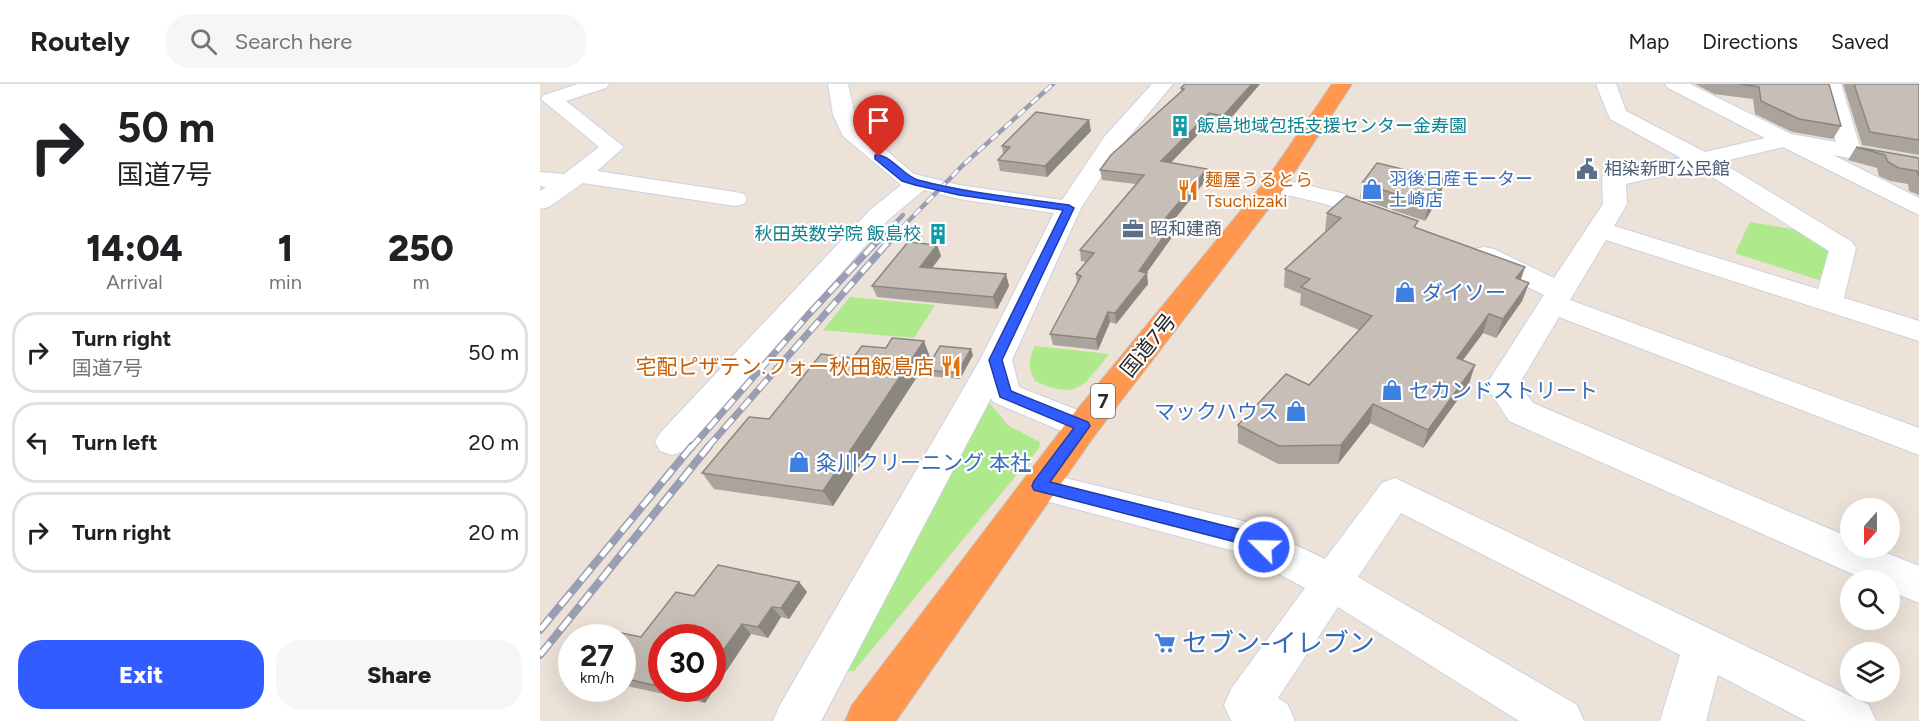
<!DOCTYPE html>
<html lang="en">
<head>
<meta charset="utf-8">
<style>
	body { margin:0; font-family:Figtree,"Noto Sans JP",sans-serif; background:#f6f6f6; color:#202124; height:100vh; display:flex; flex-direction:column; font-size:22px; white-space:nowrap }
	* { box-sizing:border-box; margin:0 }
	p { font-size:20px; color:#757577 }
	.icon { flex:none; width:33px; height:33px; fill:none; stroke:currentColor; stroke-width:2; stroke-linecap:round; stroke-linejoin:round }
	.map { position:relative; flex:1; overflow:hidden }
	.details { display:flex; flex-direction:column; background:#fff; width:540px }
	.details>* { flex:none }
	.top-card { background:#fff; color:#202124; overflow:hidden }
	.needle { width:39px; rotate:201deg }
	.tools { position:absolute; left:1300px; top:414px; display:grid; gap:12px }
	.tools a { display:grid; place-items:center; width:60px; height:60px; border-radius:50%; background:#fff; box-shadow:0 6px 24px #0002; font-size:30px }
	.speed { position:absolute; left:18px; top:540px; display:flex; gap:12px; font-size:30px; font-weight:700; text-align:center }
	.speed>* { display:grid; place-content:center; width:78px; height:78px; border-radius:50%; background:#fff; box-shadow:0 6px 24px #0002; line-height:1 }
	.speed small { font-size:15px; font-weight:400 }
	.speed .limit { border:9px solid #d22; background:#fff; color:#111 }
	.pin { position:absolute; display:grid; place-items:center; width:51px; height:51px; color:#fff; margin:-62px -26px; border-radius:50% 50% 50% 0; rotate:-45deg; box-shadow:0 0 6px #0007 }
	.pin .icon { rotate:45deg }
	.me { position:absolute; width:66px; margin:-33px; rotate:293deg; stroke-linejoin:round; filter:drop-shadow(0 0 4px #0008) }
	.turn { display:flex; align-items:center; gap:21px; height:126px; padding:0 18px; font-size:27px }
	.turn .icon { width:78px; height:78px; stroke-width:2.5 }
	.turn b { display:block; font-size:42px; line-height:51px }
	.eta { display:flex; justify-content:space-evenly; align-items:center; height:102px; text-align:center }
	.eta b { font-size:36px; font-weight:800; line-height:42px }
	.button { display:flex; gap:12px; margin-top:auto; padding:12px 18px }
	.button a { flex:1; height:69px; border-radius:24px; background:#315cff; color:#fff; font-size:24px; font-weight:800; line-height:69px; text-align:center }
	.button a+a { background:#f6f6f6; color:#202124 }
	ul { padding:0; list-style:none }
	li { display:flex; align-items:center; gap:18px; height:81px; margin:0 12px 9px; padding:0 6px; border:3px solid #e0e0e0; border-radius:24px }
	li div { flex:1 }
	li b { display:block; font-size:22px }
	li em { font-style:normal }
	header { display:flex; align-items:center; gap:36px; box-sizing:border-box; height:84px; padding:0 30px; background:#fff; border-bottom:2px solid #e0e0e0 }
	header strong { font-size:28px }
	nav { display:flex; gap:33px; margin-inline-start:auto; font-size:21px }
	.search { width:420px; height:54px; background:#f6f6f6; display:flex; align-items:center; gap:15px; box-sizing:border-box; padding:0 21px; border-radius:24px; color:#757577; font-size:22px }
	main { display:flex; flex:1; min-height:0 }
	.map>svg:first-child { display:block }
	.green { fill:#aee98c }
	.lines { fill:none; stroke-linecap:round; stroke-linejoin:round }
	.minor-casing { stroke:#ccd1e3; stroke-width:2 }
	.highway-casing { stroke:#c7c7c7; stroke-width:2 }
	.minor { fill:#fff; fill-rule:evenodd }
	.highway { fill:#ff974f; fill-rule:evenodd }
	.rail-far2-casing { stroke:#999eb4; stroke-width:4.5 }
	.rail-far1-casing { stroke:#999eb4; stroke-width:7 }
	.rail-casing { stroke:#999eb4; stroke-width:8 }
	.rail-far2 { stroke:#fff; stroke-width:3; stroke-dasharray:9; stroke-linecap:butt }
	.rail-far1 { stroke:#fff; stroke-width:4.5; stroke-dasharray:13; stroke-linecap:butt }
	.rail { stroke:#fff; stroke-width:5; stroke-dasharray:16; stroke-linecap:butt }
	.wall { fill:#aba49d; fill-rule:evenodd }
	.shaded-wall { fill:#8b8680 }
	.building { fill:#c7bfb7; stroke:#8b8680; stroke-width:1.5 }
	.route { fill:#315cff; stroke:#203ca6; stroke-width:1.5 }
	.labels { text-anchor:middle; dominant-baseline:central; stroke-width:4.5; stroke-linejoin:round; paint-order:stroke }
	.far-culture-label { font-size:18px; fill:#0d838f; stroke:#fff; text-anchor:start }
	.far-service-label { font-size:18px; fill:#4e5e75; stroke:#fff; text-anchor:start }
	.far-shop-label { font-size:18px; fill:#366cbe; stroke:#fff; text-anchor:start }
	.far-food-label { font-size:18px; fill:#c56008; stroke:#fff; text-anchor:start }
	.shield { fill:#fff; stroke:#686868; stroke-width:1.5 }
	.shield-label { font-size:20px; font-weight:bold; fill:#272727 }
	.shop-label { font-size:21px; fill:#366cbe; stroke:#fff; text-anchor:start }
	.street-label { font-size:21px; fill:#272727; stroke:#fff }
	.food-label { font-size:21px; fill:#c56008; stroke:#fff; text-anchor:end }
	.near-shop-label { font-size:26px; fill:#366cbe; stroke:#fff; text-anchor:start }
</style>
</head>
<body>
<header>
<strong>Routely</strong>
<div class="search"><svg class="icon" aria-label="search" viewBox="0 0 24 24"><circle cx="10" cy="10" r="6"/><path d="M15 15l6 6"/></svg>Search here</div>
<nav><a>Map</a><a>Directions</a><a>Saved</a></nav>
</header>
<main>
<section class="details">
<div class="top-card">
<div class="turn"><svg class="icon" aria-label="right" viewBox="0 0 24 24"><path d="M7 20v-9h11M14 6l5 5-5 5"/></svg><div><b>50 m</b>国道7号</div></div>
</div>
<div class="eta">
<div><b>14:04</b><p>Arrival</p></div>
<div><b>1</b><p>min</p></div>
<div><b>250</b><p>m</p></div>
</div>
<ul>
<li><svg class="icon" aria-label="right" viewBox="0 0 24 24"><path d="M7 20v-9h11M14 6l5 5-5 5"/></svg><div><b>Turn right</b><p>国道7号</p></div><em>50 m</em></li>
<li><svg class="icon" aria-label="left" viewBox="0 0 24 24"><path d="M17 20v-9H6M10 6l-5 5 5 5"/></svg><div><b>Turn left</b></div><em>20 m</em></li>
<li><svg class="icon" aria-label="right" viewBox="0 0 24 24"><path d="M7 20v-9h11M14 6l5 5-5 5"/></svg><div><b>Turn right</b></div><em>20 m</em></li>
</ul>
<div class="button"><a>Exit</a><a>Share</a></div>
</section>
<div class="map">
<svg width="1379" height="637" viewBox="0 0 1379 637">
	<rect width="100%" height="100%" fill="#ece2d7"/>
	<g class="green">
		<path d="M 1210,138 L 1270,148 L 1292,163 L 1282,197 L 1195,169 Z"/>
		<path d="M 310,213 L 395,221 L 374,254 L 283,246 Z"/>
		<path d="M 495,262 L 569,270 C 544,301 538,317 495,297 C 488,283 488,276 495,262 Z"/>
		<path d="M 450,320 L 469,342 L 500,358 L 499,364 L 314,587 L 305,587 L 443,321 Z"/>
	</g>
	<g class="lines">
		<defs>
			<g id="minor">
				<path d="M 38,0 L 69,0 L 66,4 L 26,17 L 84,63 L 57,87 L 195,108 L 204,110 L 207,115 L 204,120 L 195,122 L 43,99 L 9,123 L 0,125 L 0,107 L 6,103 L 0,102 L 0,88 L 24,90 L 59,63 L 1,15 L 4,11 Z"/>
				<path d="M 288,0 L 308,0 L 315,31 L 320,44 L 374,90 L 419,101 L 522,116 L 565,52 L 612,0 L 633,0 L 582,61 L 541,124 L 472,276 L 479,303 L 555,333 L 560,342 L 555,351 L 543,355 L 531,351 L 453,318 L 451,314 L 281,637 L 233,637 L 240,621 L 440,276 L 514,129 L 419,115 L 384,106 L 348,136 L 144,367 L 132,371 L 120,367 L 115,358 L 120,349 L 330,126 L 361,101 L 303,52 L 293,31 Z"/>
				<path d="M 1056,0 L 1076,0 L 1086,27 L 1165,68 L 1225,54 L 1128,4 L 1125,0 L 1150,0 L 1251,50 L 1296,58 L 1281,0 L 1301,0 L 1320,63 L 1379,73 L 1379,87 L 1293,71 L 1379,114 L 1379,131 L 1243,63 L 1181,78 L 1312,158 L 1316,164 L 1304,214 L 1379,237 L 1379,257 L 1066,156 L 1030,216 L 1379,344 L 1379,371 L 1019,233 L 979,300 L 993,319 L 1311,454 L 1311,464 L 1334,464 L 1379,482 L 1379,519 L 1350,507 L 1350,496 L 1326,496 L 969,337 L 946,301 L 1004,211 L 934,177 L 931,171 L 934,165 L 944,163 L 954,165 L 1014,194 L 1063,120 L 1062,94 L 1066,89 L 1141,74 L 1070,35 ZM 1158,84 L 1289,167 L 1278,205 L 1074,142 L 1087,120 L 1086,100 Z"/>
				<path d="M 735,94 L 801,109 L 852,126 L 856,131 L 852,136 L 843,139 L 785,120 L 727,106 L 723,101 L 727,96 Z"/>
				<path d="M 500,388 L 707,438 L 785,475 L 842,399 L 855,394 L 1329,621 L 1336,637 L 1266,637 L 1178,591 L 1166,637 L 1120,637 L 1140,571 L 861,429 L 818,493 L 1037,621 L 1044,637 L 979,637 L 798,523 L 738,614 L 748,621 L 755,637 L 691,637 L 684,621 L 691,605 L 765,504 L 698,468 L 487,412 L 482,402 L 487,392 Z"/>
			</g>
			<path id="highway" d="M 792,0 L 812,0 L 743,106 L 555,351 L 356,637 L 305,637 L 312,621 L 531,333 L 726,96 Z"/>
		</defs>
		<use href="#minor" class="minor-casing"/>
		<use href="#highway" class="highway-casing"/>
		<use href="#minor" class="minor"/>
		<use href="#highway" class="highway"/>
		<defs>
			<g id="rail-far2">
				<path d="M 338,157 L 363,131"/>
				<path d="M 349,157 L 423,81 L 513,0"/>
			</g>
			<g id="rail-far1">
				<path d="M 151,364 L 268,231 L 339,155"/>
				<path d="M 167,364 L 351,155"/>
			</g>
			<g id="rail">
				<path d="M 0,546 L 152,362"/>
				<path d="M 0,571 L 169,362"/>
			</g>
		</defs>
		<use href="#rail-far2" class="rail-far2-casing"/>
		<use href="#rail-far1" class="rail-far1-casing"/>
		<use href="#rail" class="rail-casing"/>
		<use href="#rail-far2" class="rail-far2"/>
		<use href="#rail-far1" class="rail-far1"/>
		<use href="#rail" class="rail"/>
	</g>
	<g class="wall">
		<path d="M 645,0 L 720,0 L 684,42 L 669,39 L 630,79 L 667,95 L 632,138 L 635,149 L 606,189 L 608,200 L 576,240 L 570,238 L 558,266 L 513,261 L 510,250 L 537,199 L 536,190 L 546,178 L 541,177 L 540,166 L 596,100 L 562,96 L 560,86 L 641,7 L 641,4 Z"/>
		<path d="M 1155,0 L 1289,0 L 1301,42 L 1293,55 L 1252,48 L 1215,30 L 1213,15 L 1174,10 Z"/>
		<path d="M 1303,0 L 1379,0 L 1379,71 L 1322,61 Z"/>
		<path d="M 551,47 L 507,93 L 460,87 L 458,76 L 463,70 L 462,62 Z"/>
		<path d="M 1316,63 L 1379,74 L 1379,111 L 1369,107 L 1368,100 L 1350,97 L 1339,92 L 1337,84 L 1308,76 Z"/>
		<path d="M 904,95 L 901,110 L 885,137 L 820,115 L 822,99 Z"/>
		<path d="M 787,129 L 877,144 L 985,183 L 980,196 L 989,199 L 982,217 L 956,254 L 943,249 L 923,276 L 929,300 L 883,364 L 830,339 L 798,380 L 738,380 L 698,359 L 698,341 L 769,301 L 819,246 L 760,221 L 761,210 L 744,203 L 745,185 L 786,147 L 785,147 Z"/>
		<path d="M 397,161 L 401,172 L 392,184 L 466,190 L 469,202 L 457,225 L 337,213 L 332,202 Z"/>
		<path d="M 433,271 L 420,295 L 388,292 L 386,286 Z"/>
		<path d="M 390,273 L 293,422 L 174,405 L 162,389 L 313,274 Z"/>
		<path d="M 259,498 L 267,508 L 249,535 L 241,533 L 228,554 L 211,550 L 165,619 L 82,601 L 82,554 L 101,553 ZM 122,554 L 172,604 L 122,604 Z"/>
		<path d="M 32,567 L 32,589 L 20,581 Z"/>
	</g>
	<g class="shaded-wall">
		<path d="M 712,0 L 720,0 L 684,42 L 683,32 Z"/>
		<path d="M 669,29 L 669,39 L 622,88 L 621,77 Z"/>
		<path d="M 549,36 L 551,47 L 507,93 L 505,82 Z"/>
		<path d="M 667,85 L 667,95 L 625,147 L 624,136 Z"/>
		<path d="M 904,95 L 901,110 L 885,137 L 888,121 Z"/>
		<path d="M 634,138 L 635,149 L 600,198 L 599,187 Z"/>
		<path d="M 397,161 L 401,172 L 384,195 L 380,183 Z"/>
		<path d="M 985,183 L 979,201 L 976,194 Z"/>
		<path d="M 607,189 L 608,200 L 576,240 L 575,229 Z"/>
		<path d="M 466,190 L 469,202 L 457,225 L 453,213 Z"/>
		<path d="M 989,199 L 982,217 L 956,254 L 963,235 Z"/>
		<path d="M 568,228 L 570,238 L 558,266 L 556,255 Z"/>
		<path d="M 949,230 L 943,249 L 911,292 L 917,274 Z"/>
		<path d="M 384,257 L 390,273 L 293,422 L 283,407 Z"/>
		<path d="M 431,265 L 433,271 L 420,295 L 417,289 Z"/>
		<path d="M 935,281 L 929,300 L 883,364 L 888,346 Z"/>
		<path d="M 833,320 L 830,339 L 798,380 L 801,361 Z"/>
		<path d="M 259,498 L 267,508 L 249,535 L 241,524 Z"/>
		<path d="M 232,523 L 241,533 L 228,554 L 218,543 Z"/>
		<path d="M 202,540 L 211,550 L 165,619 L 153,610 L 157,604 L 172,604 L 172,582 Z"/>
	</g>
	<g class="building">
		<path d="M 645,0 L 712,0 L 683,32 L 669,29 L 621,77 L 667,85 L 624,136 L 634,138 L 599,187 L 607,189 L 575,229 L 568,228 L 556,255 L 510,250 L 541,192 L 536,190 L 554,169 L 540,166 L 604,91 L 560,86 L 571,71 L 644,5 L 641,4 Z"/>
		<path d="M 1199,0 L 1289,0 L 1301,42 L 1259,35 L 1221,17 L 1219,3 Z"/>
		<path d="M 1314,0 L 1379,0 L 1379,56 L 1330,48 Z"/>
		<path d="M 496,28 L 549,36 L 505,82 L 458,76 L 470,63 L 462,62 Z"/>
		<path d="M 1316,63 L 1379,74 L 1379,93 L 1377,87 L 1359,84 L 1348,78 L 1345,71 Z"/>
		<path d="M 837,79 L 904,95 L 888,121 L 822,99 Z"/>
		<path d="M 806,112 L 878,137 L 874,143 L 985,183 L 976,194 L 989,199 L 963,235 L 949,230 L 917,274 L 935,281 L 888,346 L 833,320 L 801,361 L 739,362 L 698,341 L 746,290 L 769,301 L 832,232 L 761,203 L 770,195 L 745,185 L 801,134 L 787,129 Z"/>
		<path d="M 368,158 L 397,161 L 380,183 L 466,190 L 453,213 L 332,202 Z"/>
		<path d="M 352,254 L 384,257 L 283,407 L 162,389 L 209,333 L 229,335 L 281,270 L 313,274 L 322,262 L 346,264 Z"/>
		<path d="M 400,262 L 431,265 L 417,289 L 386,286 Z"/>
		<path d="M 178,481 L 259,498 L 241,524 L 232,523 L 218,543 L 202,540 L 172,582 L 172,554 L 122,554 L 122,603 L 82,594 L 82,554 L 43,554 L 52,543 L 101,553 L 136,508 L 154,512 Z"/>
		<path d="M 32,567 L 32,583 L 20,581 Z"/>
		<path d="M 130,604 L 157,604 L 153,610 Z"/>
	</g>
	<path class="route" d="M 335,71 C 350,69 363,92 378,96 C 427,109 479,114 529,121 L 534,124 L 462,276 L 471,307 L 548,338 L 550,342 L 510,398 L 706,447 L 729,458 L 732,463 L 729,467 L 724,469 L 703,460 L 494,406 L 492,402 L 494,397 L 534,344 L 460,313 L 449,276 L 523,126 L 419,111 L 375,101 L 362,97 L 335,75 Z"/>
	<defs>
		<symbol id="building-bare" viewBox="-9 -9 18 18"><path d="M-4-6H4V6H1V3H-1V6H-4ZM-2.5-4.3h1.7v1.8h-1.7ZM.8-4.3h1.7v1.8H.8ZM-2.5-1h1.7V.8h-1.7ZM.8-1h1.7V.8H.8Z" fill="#0f9aa8" stroke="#fff" stroke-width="2.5" paint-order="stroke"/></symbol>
		<symbol id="civic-bare" viewBox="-9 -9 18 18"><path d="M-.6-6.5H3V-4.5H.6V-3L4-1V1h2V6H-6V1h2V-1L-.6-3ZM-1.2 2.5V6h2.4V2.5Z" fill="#5c6f8a" stroke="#fff" stroke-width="2.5" paint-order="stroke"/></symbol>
		<symbol id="shop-bare" viewBox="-9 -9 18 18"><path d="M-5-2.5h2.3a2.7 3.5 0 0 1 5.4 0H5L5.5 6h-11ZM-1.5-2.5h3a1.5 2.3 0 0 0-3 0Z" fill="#3f7fe0" stroke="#fff" stroke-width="2.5" paint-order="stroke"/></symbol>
		<symbol id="restaurant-bare" viewBox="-9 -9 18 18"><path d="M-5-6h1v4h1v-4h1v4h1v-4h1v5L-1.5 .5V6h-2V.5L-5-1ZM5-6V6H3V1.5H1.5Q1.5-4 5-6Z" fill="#e8710a" stroke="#fff" stroke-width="2.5" paint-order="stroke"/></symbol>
		<symbol id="office-bare" viewBox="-9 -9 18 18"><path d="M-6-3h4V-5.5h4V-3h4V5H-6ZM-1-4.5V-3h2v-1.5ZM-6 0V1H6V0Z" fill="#5c6f8a" stroke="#fff" stroke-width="2.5" paint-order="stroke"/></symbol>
		<symbol id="supermarket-bare" viewBox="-9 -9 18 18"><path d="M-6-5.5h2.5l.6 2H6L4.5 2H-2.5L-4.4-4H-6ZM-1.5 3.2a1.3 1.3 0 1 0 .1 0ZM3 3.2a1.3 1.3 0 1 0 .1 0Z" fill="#3f7fe0" stroke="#fff" stroke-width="2.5" paint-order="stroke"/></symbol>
	</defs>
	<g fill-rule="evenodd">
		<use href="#building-bare" x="625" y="27" width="30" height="30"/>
		<use href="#civic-bare" x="1032" y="70" width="30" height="30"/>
		<use href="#shop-bare" x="817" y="90" width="30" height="30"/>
		<use href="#restaurant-bare" x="633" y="91" width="30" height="30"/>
		<use href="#office-bare" x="578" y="130" width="30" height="30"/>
		<use href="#building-bare" x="383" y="135" width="30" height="30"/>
		<use href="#shop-bare" x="850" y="193" width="30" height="30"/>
		<use href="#restaurant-bare" x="396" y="267" width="30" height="30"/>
		<use href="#shop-bare" x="837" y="291" width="30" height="30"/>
		<use href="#shop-bare" x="741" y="312" width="30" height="30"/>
		<use href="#shop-bare" x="244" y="363" width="30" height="30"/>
		<use href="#supermarket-bare" x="610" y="544" width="30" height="30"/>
	</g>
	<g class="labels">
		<g class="far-culture-label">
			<text x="657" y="42">飯島地域包括支援センター金寿園</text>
			<text x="381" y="150" text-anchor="end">秋田英数学院 飯島校</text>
		</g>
		<g class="far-service-label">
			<text x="1064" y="85">相染新町公民館</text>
			<text x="610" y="145">昭和建商</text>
		</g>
		<g class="far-shop-label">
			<text x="849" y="95">羽後日産モーター<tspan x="849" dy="21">土崎店</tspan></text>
		</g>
		<g class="far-food-label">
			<text x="665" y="96">麺屋うるとら<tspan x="665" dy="21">Tsuchizaki</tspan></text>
		</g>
		<rect class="shield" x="551" y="300" width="24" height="34" rx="4.5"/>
		<g class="shield-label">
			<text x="563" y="317">7</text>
		</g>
		<g class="shop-label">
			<text x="882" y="208">ダイソー</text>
			<text x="869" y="306">セカンドストリート</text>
			<text x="739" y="327" text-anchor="end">マックハウス</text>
			<text x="276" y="378">粂川クリーニング 本社</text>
		</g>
		<g class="street-label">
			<text transform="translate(608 261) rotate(-51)">国道7号</text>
		</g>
		<g class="food-label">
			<text x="394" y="282">宅配ピザテン.フォー秋田飯島店</text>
		</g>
		<g class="near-shop-label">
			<text x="642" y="559">セブン-イレブン</text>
		</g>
	</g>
</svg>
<div class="tools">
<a><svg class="needle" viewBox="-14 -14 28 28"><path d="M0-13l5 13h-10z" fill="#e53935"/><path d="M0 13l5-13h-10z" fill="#757577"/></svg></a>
<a><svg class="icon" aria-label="search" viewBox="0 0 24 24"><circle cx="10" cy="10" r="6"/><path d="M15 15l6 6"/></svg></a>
<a><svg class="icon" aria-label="layers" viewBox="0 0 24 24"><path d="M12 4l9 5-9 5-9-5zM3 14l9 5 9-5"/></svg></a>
</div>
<div class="speed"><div>27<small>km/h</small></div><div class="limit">30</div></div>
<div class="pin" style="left:339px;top:73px;background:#d93025"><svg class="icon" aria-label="arrive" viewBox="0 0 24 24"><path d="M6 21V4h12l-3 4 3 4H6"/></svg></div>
<svg class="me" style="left:724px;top:463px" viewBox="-20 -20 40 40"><circle r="17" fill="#315cff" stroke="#fff" stroke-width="3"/><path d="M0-11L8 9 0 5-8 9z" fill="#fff"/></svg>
</div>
</main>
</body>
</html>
